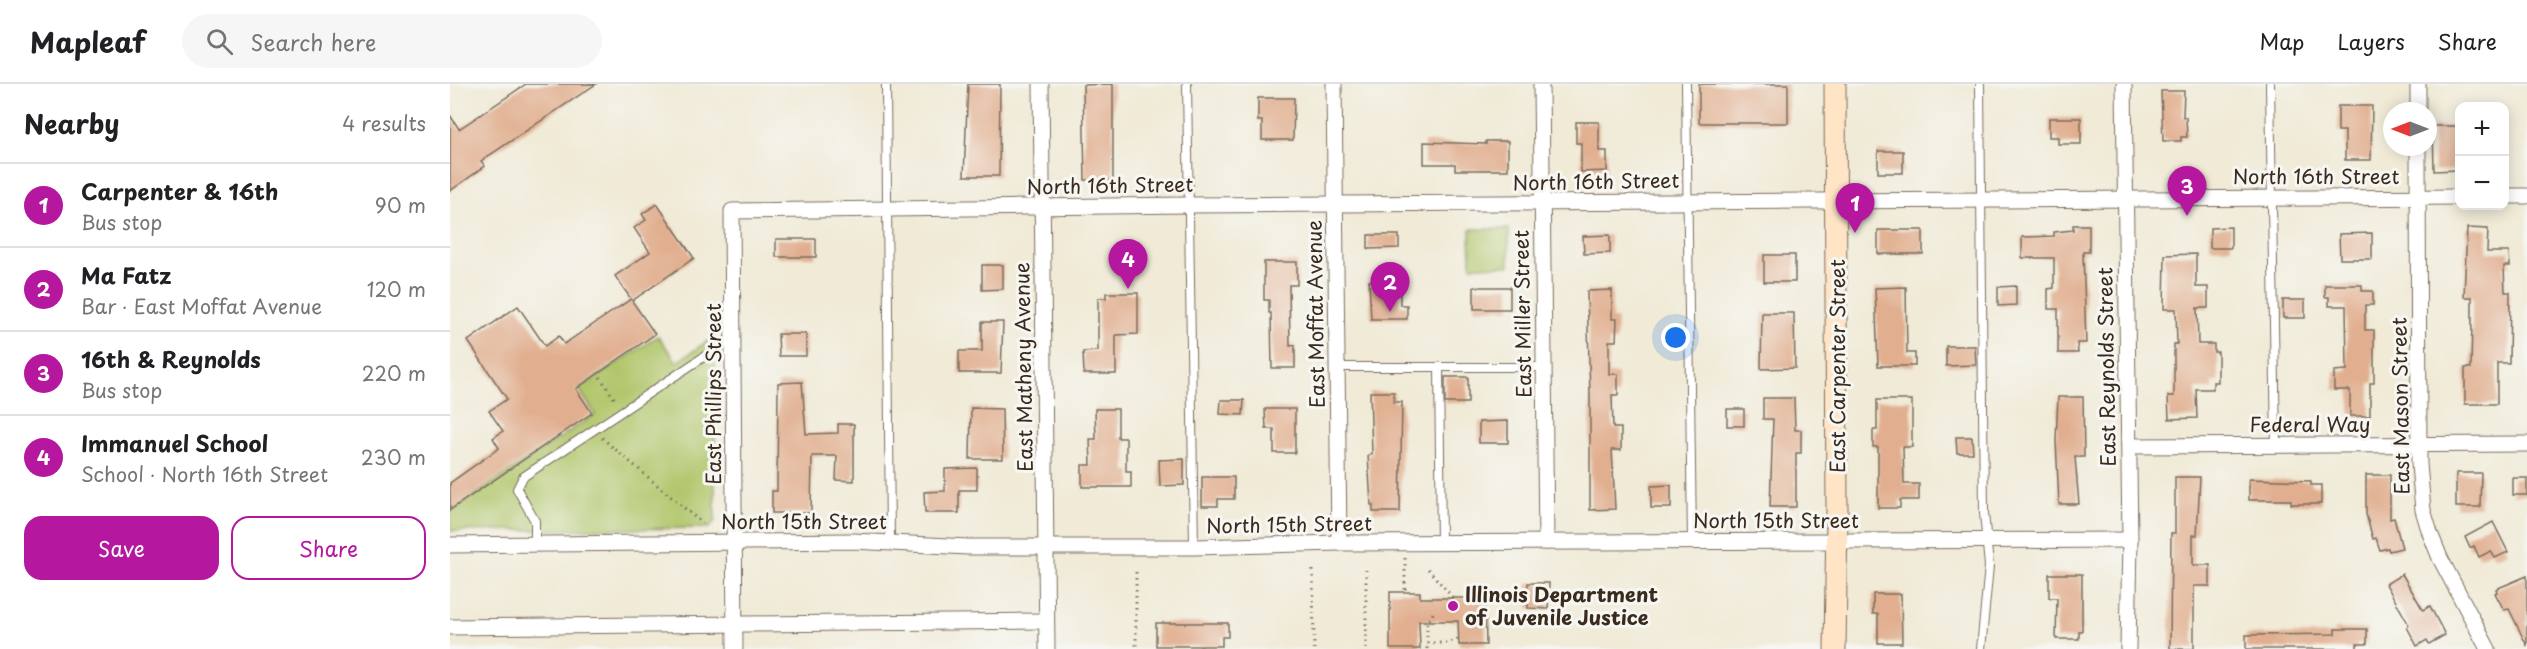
<!DOCTYPE html>
<html lang="en">
<head>
<meta charset="utf-8">
<style>
  :root { --surface:#fff; --page:#f6f6f6; --text:#202124; --muted:#757577; --line:#e0e0e0; --accent:#b5179e }
  body { margin:0; font-family:"Playpen Sans",sans-serif; background:var(--page); color:var(--text) }
  .controls { position:absolute; right:18px; top:18px; display:grid; overflow:hidden; border-radius:12px; box-shadow:0 3px 15px #0003 }
  .controls button { width:54px; height:54px; display:grid; place-items:center; padding:0; border:0; border-bottom:2px solid var(--line); background:var(--surface); color:var(--text); font:30px sans-serif }
  .compass { position:absolute; left:1933px; top:18px; width:54px; height:54px; border-radius:50%; background:var(--surface); box-shadow:0 3px 15px #0003; rotate:270deg }
  .you { position:absolute; left:1226px; top:254px; width:21px; height:21px; margin:-15px; border:4px solid #fff; border-radius:50%; background:#1a73e8; box-shadow:0 0 0 9px #1a73e833 }
  .badge { display:grid; place-items:center; width:39px; height:39px; border-radius:50%; background:var(--accent); color:#fff; font-size:20px; font-weight:700 }
  .pin { position:absolute; translate:-50% -50px; filter:drop-shadow(0 2px 3px #0008) }
  .pin::after { content:''; position:absolute; top:32px; width:21px; height:18px; background:inherit; clip-path:polygon(0 0,100% 0,50% 100%) }
  .list { margin:0; padding:0; list-style:none }
  h2 { display:flex; justify-content:space-between; align-items:center; height:78px; margin:0; padding:0 24px; font-size:26px }
  h2 small { font-size:20px; font-weight:400; color:var(--muted) }
  .list li { display:grid; grid-template-columns:39px 1fr auto; gap:18px; align-items:center; box-sizing:border-box; height:84px; padding:0 24px; border-top:2px solid var(--line) }
  .list b { display:block; font-size:22px; white-space:nowrap }
  .list p { margin:0; font-size:20px; white-space:nowrap; color:var(--muted) }
  .list em { font-size:20px; font-style:normal; color:var(--muted) }
  .actions { display:flex; gap:12px; padding:18px 24px }
  .actions a { flex:1; padding:14px 0; border:2px solid var(--accent); border-radius:18px; text-align:center; font-size:21px; color:var(--accent) }
  .actions .main { background:var(--accent); color:#fff }
  .icon { flex:none; width:33px; height:33px; fill:none; stroke:currentColor; stroke-width:2; stroke-linecap:round; stroke-linejoin:round }
  .map { position:relative; flex:none; width:2077px; height:565px; overflow:hidden }
  header { display:flex; align-items:center; gap:36px; box-sizing:border-box; height:84px; padding:0 30px; background:var(--surface); border-bottom:2px solid var(--line) }
  header strong { font-size:28px }
  nav { display:flex; gap:33px; margin-inline-start:auto; font-size:21px }
  .search { width:420px; height:54px; background:var(--page); display:flex; align-items:center; gap:15px; box-sizing:border-box; padding:0 21px; border-radius:33px; color:var(--muted); font-size:22px }
  main { display:flex }
  aside { flex:1; background:var(--surface) }
  .map>svg:first-child { display:block }
  .green { fill:#b0c66b; stroke:#767844; stroke-width:1.5 }
  .building { fill:#e1af8f }
  .lines { fill:none; stroke-linecap:round; stroke-linejoin:round }
  .lane-casing { stroke:#7a6d5e; stroke-width:10 }
  .street-casing { stroke:#7a6d5e; stroke-width:17 }
  .secondary-casing { stroke:#7a6d5e; stroke-width:23 }
  .path { stroke:#7a6d5e; stroke-width:3; stroke-dasharray:1.5 4.5; stroke-linecap:butt }
  .lane { stroke:#fff; stroke-width:8 }
  .street { stroke:#fff; stroke-width:15 }
  .secondary { stroke:#ffe4c6; stroke-width:21 }
  .poi-dot { fill:#b5179e; stroke:#f6f6f2; stroke-width:2 }
  .labels { text-anchor:middle; dominant-baseline:central; stroke-width:6; stroke-linejoin:round; paint-order:stroke }
  .street-label { font-size:20px; fill:#3b2a1e; stroke:#f6f6f2 }
  .poi-label { font-size:20px; font-weight:bold; fill:#3b2a1e; stroke:#f6f6f2; text-anchor:start }
</style>
</head>
<body>
<header>
<strong>Mapleaf</strong>
<div class="search"><svg class="icon" aria-label="search" viewBox="0 0 24 24"><circle cx="10" cy="10" r="6"/><path d="M15 15l6 6"/></svg>Search here</div>
<nav><a>Map</a><a>Layers</a><a>Share</a></nav>
</header>
<main>
<aside>
<h2>Nearby<small>4 results</small></h2>
<ul class="list">
<li><span class="badge">1</span><div><b>Carpenter &amp; 16th</b><p>Bus stop</p></div><em>90 m</em></li>
<li><span class="badge">2</span><div><b>Ma Fatz</b><p>Bar · East Moffat Avenue</p></div><em>120 m</em></li>
<li><span class="badge">3</span><div><b>16th &amp; Reynolds</b><p>Bus stop</p></div><em>220 m</em></li>
<li><span class="badge">4</span><div><b>Immanuel School</b><p>School · North 16th Street</p></div><em>230 m</em></li>
</ul>
<div class="actions"><a class="main">Save</a><a>Share</a></div>
</aside>
<div class="map">
<svg width="2077" height="565" viewBox="0 0 2077 565">
  <rect width="100%" height="100%" fill="#f6f6f2"/>
  <filter id="ink" filterUnits="userSpaceOnUse"><feTurbulence type="fractalNoise" baseFrequency=".0167" numOctaves="2"/><feDisplacementMap in="SourceGraphic" scale="12" xChannelSelector="R" yChannelSelector="G"/><feConvolveMatrix kernelMatrix="1 2 1 2 8 2 1 2 1" color-interpolation-filters="sRGB"/></filter>
  <filter id="wash" filterUnits="userSpaceOnUse"><feTurbulence type="fractalNoise" baseFrequency=".008" numOctaves="4" result="noise"/><feDisplacementMap in="SourceGraphic" scale="24" xChannelSelector="R" yChannelSelector="G"/><feGaussianBlur stdDeviation="1.35" result="paint"/><feColorMatrix in="noise" values="0 0 0 0 0 0 0 0 0 0 0 0 0 0 0 0 0 1.4 0 .05"/><feComposite in="paint" operator="in"/></filter>
  <g filter="url(#wash)">
    <rect width="100%" height="100%" fill="#f0ead6"/>
    <g class="green">
      <path d="M1020 145H1059V182H1021Z"/>
      <path d="M208 252 227 278 265 252V437L259 444 0 447V428L145 330 129 305Z"/>
    </g>
    <g id="blocks">
      <g class="building">
        <path d="M76 0H146L31 77 35 82 0 107V31L9 45Z"/>
        <path d="M518 0H550L549 92H514Z"/>
        <path d="M663 0V96H635L633 1Z"/>
        <rect x="1249" y="0" width="89" height="39"/>
        <path d="M1711 7H1734L1733 33H1736L1737 53H1731V57H1713Z"/>
        <path d="M808 14H844L843 56H812V37H808Z"/>
        <path d="M1888 22H1922L1921 76H1895V47H1888Z"/>
        <path d="M1599 34H1631V60H1608V53H1599Z"/>
        <path d="M1126 38H1149V67H1157V87L1131 88V59H1126Z"/>
        <path d="M1983 42H2008V86L1984 87Z"/>
        <path d="M1036 57H1058V86H1005V80H974V58L1036 60Z"/>
        <rect x="1428" y="67" width="25" height="22"/>
        <path d="M207 120 244 174 182 217 205 250 126 305 142 329 0 426V399L49 364 43 354 53 347 39 327 57 315 18 257 68 222 95 262 109 252 114 260 181 215 165 192 200 168 184 144 196 136 192 130Z"/>
        <path d="M1623 141H1639V168H1633L1636 259H1627L1628 269H1608V225H1598V205L1604 204V174H1572V153L1604 152V148L1623 146Z"/>
        <path d="M1781 143V164H1760V144Z"/>
        <path d="M2017 144 2038 145 2037 168H2059L2060 182H2054L2055 208H2060L2059 279H2047V320H2015V284H2021L2022 236V213H2014Z"/>
        <rect x="1428" y="146" width="45" height="24"/>
        <path d="M1922 149V175H1890L1889 150Z"/>
        <path d="M918 151H949V164L918 165Z"/>
        <path d="M1160 151V169L1134 170 1133 152Z"/>
        <rect x="326" y="155" width="40" height="18"/>
        <path d="M1746 170V203H1758V224H1747L1748 260H1764V268H1768V298H1763V305H1746L1747 334 1719 335 1718 312H1724V260H1727L1726 225H1714L1715 171Z"/>
        <rect x="1314" y="171" width="31" height="27"/>
        <path d="M814 178H847V201H839L840 262 845 261V284H822L821 229H819V216H814Z"/>
        <path d="M532 181H553V205L532 206Z"/>
        <path d="M919 197H950V221H957V235H921Z"/>
        <path d="M1875 201H1912V207H1923V221H1915V246H1924V299H1920V332H1900V306H1884V287L1897 286 1896 222H1879V213H1875Z"/>
        <path d="M1566 202V221L1548 222V203Z"/>
        <rect x="1024" y="203" width="36" height="22"/>
        <path d="M1456 203 1457 269H1465V282H1428L1425 204Z"/>
        <path d="M1162 206V235H1167L1166 257H1159V290H1168V311H1162L1163 344H1171V366H1162L1165 425 1140 426V311L1137 207Z"/>
        <path d="M656 209H688V250L666 251V290H634L633 268 648 267V214H656Z"/>
        <rect x="1833" y="216" width="22" height="18"/>
        <path d="M1312 229H1344L1345 284 1311 285Z"/>
        <path d="M532 238H553L551 289H509V267H532Z"/>
        <path d="M328 250H356V272H329Z"/>
        <path d="M1496 262H1525L1526 281 1496 282Z"/>
        <rect x="995" y="293" width="23" height="26"/>
        <path d="M352 298 356 350 388 349V340H404V397L386 396 387 372H362L361 429H322V407H327L328 299Z"/>
        <path d="M920 308H944V318H952L950 428H923V421H921L918 371 922 370Z"/>
        <path d="M1608 313H1633L1634 373H1625L1629 420H1609L1606 356Z"/>
        <path d="M1313 314H1344L1345 346H1351V369H1346V423H1320L1323 335H1313Z"/>
        <path d="M771 316H794L793 331 770 330Z"/>
        <path d="M1427 316H1462V363H1453L1454 400H1469V416H1450V424H1428V363H1423V346H1427Z"/>
        <path d="M521 324 552 325 553 375H520Z"/>
        <path d="M645 325H668V354H676V387H681V403H632V381H641L640 355H646Z"/>
        <path d="M815 325H845V369H824V345H816Z"/>
        <rect x="1277" y="325" width="17" height="17"/>
        <path d="M1058 337V359H1029V338Z"/>
        <path d="M1506 353H1522L1523 369H1507Z"/>
        <path d="M734 375V401L710 402 709 376Z"/>
        <path d="M527 384V406H509V429H475L474 408 495 407V385Z"/>
        <path d="M2006 389H2031L2030 423H2006Z"/>
        <path d="M1916 391H1940V435L1944 434 1952 464 1939 467 1938 464 1930 466 1926 454 1923 455 1916 430Z"/>
        <path d="M752 393H784V415H768V422H752Z"/>
        <path d="M1725 393H1750L1747 451H1743V481H1760V502H1744V565H1720L1721 449H1725Z"/>
        <rect x="2063" y="394" width="14" height="17"/>
        <path d="M1799 395 1861 397V401H1871V420H1841V416H1799Z"/>
        <path d="M1221 401V424H1201V402Z"/>
        <path d="M2043 438 2058 468 2045 474 2041 467 2029 473 2024 462 2020 464 2015 453Z"/>
        <path d="M1599 490H1632V547H1629V555H1606L1607 514H1599Z"/>
        <path d="M1952 490 1973 526 1980 522 1995 551 1979 560 1977 556 1967 562 1957 543 1959 541 1936 500Z"/>
        <path d="M2077 492V562L2059 525 2054 526 2045 509 2047 508 2046 505Z"/>
        <path d="M1078 499H1099L1098 525 1078 524Z"/>
        <path d="M940 508H970V514H1017V509H1035L1036 561H1009L1008 537H969L970 565H940Z"/>
        <path d="M1423 510H1451L1452 559H1428V530H1423Z"/>
        <path d="M706 539H778V553H772V562H706Z"/>
        <path d="M1885 545H1917V560H1907V565H1796V551L1885 550Z"/>
      </g>
    </g>
  </g>
  <g filter="url(#ink)">
    <use href="#blocks" fill-opacity="0" stroke="#7a6d5e" stroke-width="1.5"/>
    <g class="lines">
      <g class="lane-casing">
        <g id="lane">
          <path d="M436 0 440 458"/>
          <path d="M737 0 744 463"/>
          <path d="M1236 0 1242 457"/>
          <path d="M1530 0 1534 429 1539 482 1531 565"/>
          <path d="M1820 0 1826 361"/>
          <path d="M887 283H1095"/>
          <path d="M989 284 991 459"/>
          <path d="M85 461V437L67 405 73 393 282 254"/>
        </g>
      </g>
      <g class="street-casing">
        <g id="street">
          <path d="M591 0 597 565"/>
          <path d="M884 0 889 459"/>
          <path d="M1091 0 1096 458"/>
          <path d="M1674 0 1680 456 1678 565"/>
          <path d="M1968 0V27"/>
          <path d="M1968 63 1969 380 1973 426 1980 449 1990 474 2038 565"/>
          <path d="M2054 112H2077"/>
          <path d="M1679 362 2077 360"/>
          <path d="M0 461 403 457 518 463H744L889 459 1680 456"/>
          <path d="M0 543 596 537"/>
          <path d="M285 565 282 127 738 121 2010 113"/>
        </g>
      </g>
      <g class="secondary-casing">
        <path id="secondary" d="M1385 0 1387 431 1385 565"/>
      </g>
      <g class="path">
        <path d="M150 293 166 317"/>
        <path d="M152 354 253 440"/>
        <path d="M955 474V508"/>
        <path d="M978 485 1003 514"/>
        <path d="M863 486 864 565"/>
        <path d="M686 488V565"/>
        <path d="M977 559V539L984 528"/>
        <path d="M749 565H750"/>
        <path d="M916 565V486"/>
        <path d="M977 565V559H996L1008 555"/>
      </g>
      <use href="#lane" class="lane"/>
      <use href="#street" class="street"/>
      <use href="#secondary" class="secondary"/>
    </g>
  </g>
  <circle class="poi-dot" cx="1003" cy="522" r="6"/>
  <g class="labels">
    <g class="street-label">
      <text x="1866" y="92">North 16th Street</text>
      <text transform="translate(1146 97) rotate(-1)">North 16th Street</text>
      <text transform="translate(660 101) rotate(-1)">North 16th Street</text>
      <text transform="translate(865 230) rotate(-91)">East Moffat Avenue</text>
      <text transform="translate(1072 230) rotate(-91)">East Miller Street</text>
      <text transform="translate(1387 282) rotate(-90)">East Carpenter Street</text>
      <text transform="translate(573 283) rotate(-91)">East Matheny Avenue</text>
      <text transform="translate(1656 283) rotate(-91)">East Reynolds Street</text>
      <text transform="translate(263 310) rotate(-90)">East Phillips Street</text>
      <text transform="translate(1950 322) rotate(-91)">East Mason Street</text>
      <text x="1860" y="340">Federal Way</text>
      <text x="1326" y="436">North 15th Street</text>
      <text x="354" y="437">North 15th Street</text>
      <text transform="translate(839 440) rotate(-1)">North 15th Street</text>
    </g>
    <g class="poi-label">
      <text x="1015" y="510">Illinois Department<tspan x="1015" dy="23">of Juvenile Justice</tspan></text>
    </g>
  </g>
</svg>
<div class="controls">
<button>+</button>
<button>−</button>
</div>
<svg class="compass" viewBox="-18 -18 36 36"><path d="M0-13l5 13h-10z" fill="#e53935"/><path d="M0 13l5-13h-10z" fill="#757577"/></svg>
<div class="you"></div>
<div class="pin badge" style="left:1405px;top:149px">1</div>
<div class="pin badge" style="left:940px;top:228px">2</div>
<div class="pin badge" style="left:1737px;top:132px">3</div>
<div class="pin badge" style="left:678px;top:205px">4</div>
</div>
</main>
</body>
</html>
